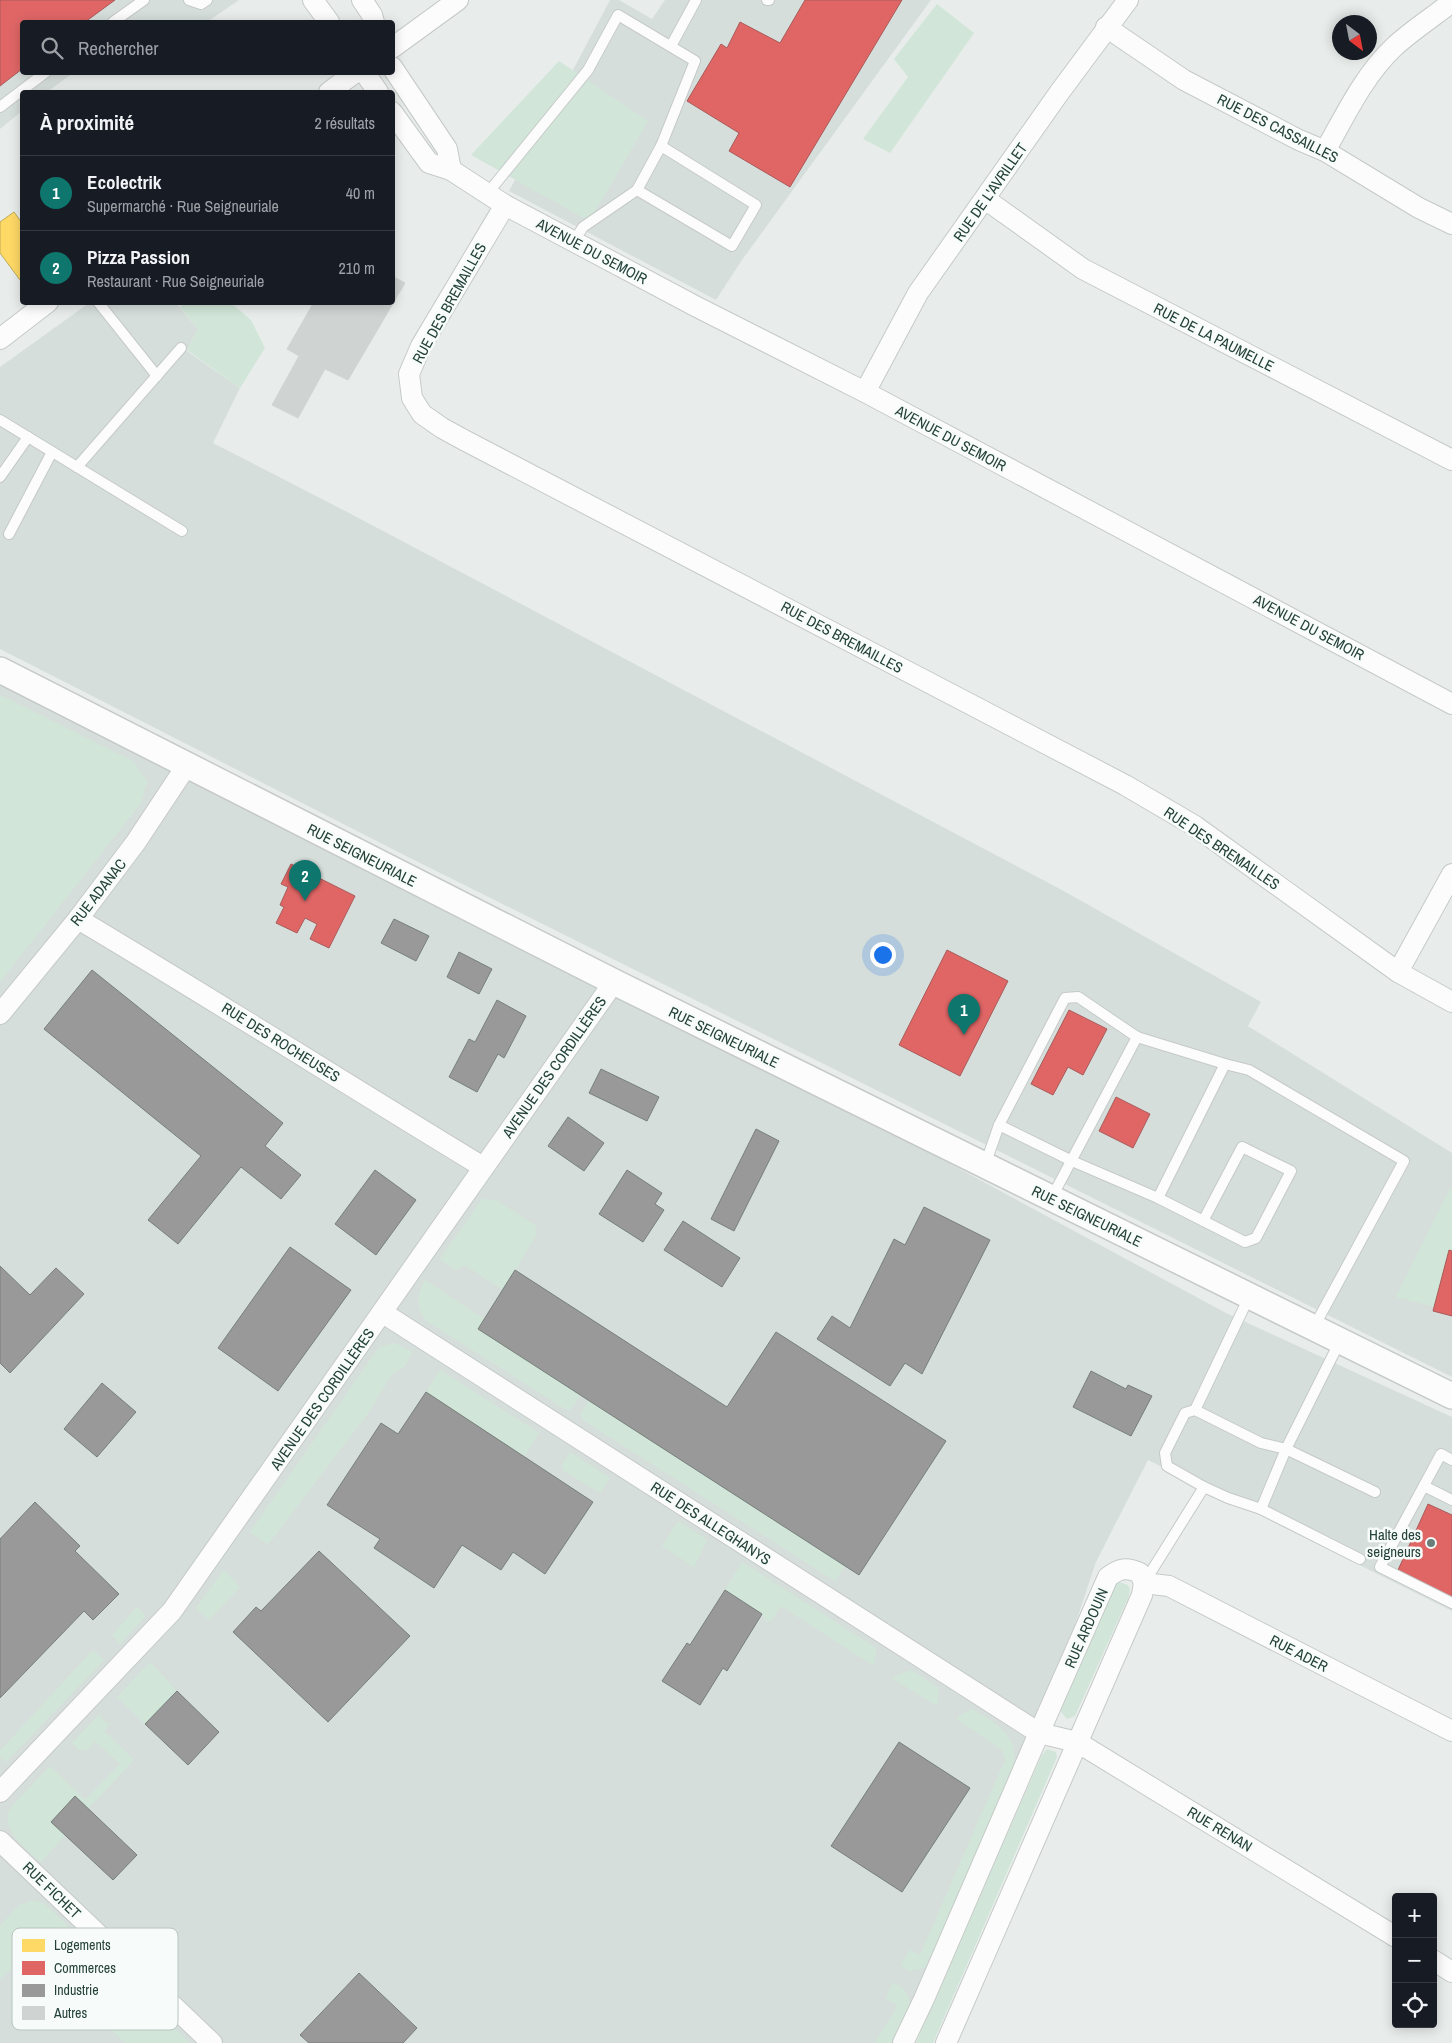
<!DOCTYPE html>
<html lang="fr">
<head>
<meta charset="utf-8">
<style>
  :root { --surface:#171b24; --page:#20242c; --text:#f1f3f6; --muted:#9ea1a6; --line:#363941; --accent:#0f766e }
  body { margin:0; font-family:"Archivo Narrow",sans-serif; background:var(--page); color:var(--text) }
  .controls { position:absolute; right:15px; bottom:15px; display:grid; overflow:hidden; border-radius:5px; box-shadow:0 2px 12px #0003 }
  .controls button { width:45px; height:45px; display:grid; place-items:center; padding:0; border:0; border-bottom:1px solid var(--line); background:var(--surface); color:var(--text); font:25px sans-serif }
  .compass { position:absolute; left:1332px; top:15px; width:45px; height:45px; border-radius:50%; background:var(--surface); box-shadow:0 2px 12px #0003; rotate:148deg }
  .you { position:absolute; left:882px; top:954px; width:18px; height:18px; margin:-12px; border:4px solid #fff; border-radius:50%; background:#1a73e8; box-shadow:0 0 0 8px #1a73e833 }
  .badge { display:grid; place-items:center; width:32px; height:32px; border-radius:50%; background:var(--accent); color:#fff; font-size:16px; font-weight:700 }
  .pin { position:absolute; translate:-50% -41px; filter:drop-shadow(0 1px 2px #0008) }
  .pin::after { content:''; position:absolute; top:26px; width:18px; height:15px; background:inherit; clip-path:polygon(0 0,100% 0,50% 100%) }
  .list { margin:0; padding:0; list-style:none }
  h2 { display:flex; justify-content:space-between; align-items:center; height:65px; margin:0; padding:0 20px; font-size:21px }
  h2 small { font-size:16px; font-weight:400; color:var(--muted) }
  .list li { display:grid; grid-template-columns:32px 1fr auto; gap:15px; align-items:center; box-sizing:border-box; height:75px; padding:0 20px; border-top:1px solid var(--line) }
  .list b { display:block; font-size:19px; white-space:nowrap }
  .list p { margin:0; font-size:16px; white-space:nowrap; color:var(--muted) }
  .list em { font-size:16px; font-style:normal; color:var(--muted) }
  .icon { flex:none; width:28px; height:28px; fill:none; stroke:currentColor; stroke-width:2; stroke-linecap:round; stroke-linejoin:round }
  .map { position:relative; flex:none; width:1452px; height:2043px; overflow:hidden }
  .search { position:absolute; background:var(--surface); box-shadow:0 2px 12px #0003; left:20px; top:20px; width:375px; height:55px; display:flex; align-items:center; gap:12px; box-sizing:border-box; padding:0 18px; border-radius:5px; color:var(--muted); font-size:19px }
  .panel { position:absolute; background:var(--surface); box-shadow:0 2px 12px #0003; left:20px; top:90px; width:375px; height:215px; border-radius:5px }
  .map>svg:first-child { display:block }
  .built { fill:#d6dedb }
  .green { fill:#d1e6d8 }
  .homes { fill:#ffd966; stroke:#bdac59 }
  .shops { fill:#e06666; stroke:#a85b59 }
  .industry { fill:#999; stroke:#767f7c }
  .building { fill:#cfd4d2; stroke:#d1d6d4 }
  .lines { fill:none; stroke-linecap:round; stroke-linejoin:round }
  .service-casing { stroke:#c5cac8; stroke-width:12 }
  .minor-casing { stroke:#c5cac8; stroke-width:22 }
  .tertiary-casing { stroke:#c5cac8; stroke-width:28 }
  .service { stroke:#fcfcfc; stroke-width:10 }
  .minor { stroke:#fcfcfc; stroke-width:20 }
  .tertiary { stroke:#fcfcfc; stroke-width:25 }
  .poi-dot { fill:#697e78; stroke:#f7fbf9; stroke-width:2 }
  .labels { text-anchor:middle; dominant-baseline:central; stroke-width:5; stroke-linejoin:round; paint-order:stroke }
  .street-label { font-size:15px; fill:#24423a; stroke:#f7fbf9 }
  .poi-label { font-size:15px; fill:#24423a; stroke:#f7fbf9; text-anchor:end }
  .key { fill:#f7fbf9; stroke:#b8c4c0; stroke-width:1 }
  .key-label { font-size:14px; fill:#24423a }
</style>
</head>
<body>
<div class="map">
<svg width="1452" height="2043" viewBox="0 0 1452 2043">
  <rect width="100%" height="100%" fill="#e8edeb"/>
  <g class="built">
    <path d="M0 0H239L207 22H22V72L73 73 47 92H22V111L0 129Z"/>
    <path d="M610 0H619L652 19 665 0H931L742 260 716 300 509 191Z"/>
    <path d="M89 303H176L198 329 187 351 240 388 213 443 351 514 1062 890 1261 1002 1248 1026 1452 1153V1377L408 857 0 649V367Z"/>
    <path d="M0 670 614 982 1226 1313 1452 1417V1611L1148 1460 1096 1562 1039 1733 903 2043H0Z"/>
  </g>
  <g class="green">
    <path d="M937 4 974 33 890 153 863 139 908 77 894 59Z"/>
    <path d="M559 61 648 121 589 221 471 155Z"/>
    <path d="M184 303H231L251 320 265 348 240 388 187 350 198 329 180 307Z"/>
    <path d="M0 695 134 762 147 781 141 803 0 982Z"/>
    <path d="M1450 1189 1452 1190V1251L1449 1250 1435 1307 1396 1297Z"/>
    <path d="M482 1199 496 1200 535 1225 537 1234 503 1290 465 1265 455 1270 440 1259Z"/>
    <path d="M425 1280 484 1319 478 1329 581 1395 570 1410 565 1409 427 1321C415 1307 417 1295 425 1280Z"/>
    <path d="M394 1343 413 1352 404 1367 393 1373 366 1416 269 1543 267 1544 250 1532 375 1353 380 1347Z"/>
    <path d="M440 1370 539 1433 524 1457 426 1392Z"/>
    <path d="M589 1401 845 1566 835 1581 583 1420 581 1413Z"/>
    <path d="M570 1452 610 1478 600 1493 563 1470 562 1465Z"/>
    <path d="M678 1521 707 1540 694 1567 662 1546Z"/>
    <path d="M742 1562 876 1648 874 1666 781 1606 772 1620 766 1622 762 1614 725 1590Z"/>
    <path d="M224 1570 240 1587 210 1619H208L196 1608Z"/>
    <path d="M1119 1582 1128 1585 1130 1589 1129 1596 1075 1716 1067 1719 1061 1712V1708L1115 1585Z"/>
    <path d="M137 1607 145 1616 120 1644 112 1635Z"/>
    <path d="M91 1652H95L104 1660 6 1762 0 1757V1751Z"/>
    <path d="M150 1662 177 1691 145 1724 117 1697Z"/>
    <path d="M911 1670 939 1688 937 1706 892 1678Z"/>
    <path d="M972 1709C996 1724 1020 1734 1013 1768L927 1967 910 1971 901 1966 909 1950 920 1955 1005 1760 1002 1750 957 1719 959 1716Z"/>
    <path d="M99 1715 109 1725 104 1731 134 1760 88 1809 75 1796 51 1821 65 1835 41 1862C26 1848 0 1831 10 1808L50 1766 85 1800 120 1764 95 1741 88 1749 79 1750 72 1743Z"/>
    <path d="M1047 1749 1056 1752 1057 1757 933 2043H916L1042 1755Z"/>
    <path d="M34 1900 45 1904 190 2043H125L29 1952 0 1979V1926L19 1905Z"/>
    <path d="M893 1982 905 1990 911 2003 898 2032 891 2043H874L893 2014 897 2004 886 1999Z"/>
  </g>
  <path class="homes" d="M14 212 22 223V278L20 280 0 253V222Z"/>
  <g class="shops">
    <path d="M0 0H115L85 22H22V69L0 86Z"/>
    <path d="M805 0H902L790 187 729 151 739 133 687 101 721 44 727 48 740 22 780 43Z"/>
    <path d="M291 864 355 896 329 948 310 939 317 924 305 918 297 933 276 923 284 907 280 905 288 887 281 884Z"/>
    <path d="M947 950 1008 981 960 1076 899 1045Z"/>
    <path d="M1069 1010 1107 1029 1083 1075 1068 1067 1053 1095 1031 1084Z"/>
    <path d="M1116 1097 1150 1114 1133 1148 1099 1131Z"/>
    <path d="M1449 1250 1452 1251V1316L1433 1311Z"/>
    <path d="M1428 1504 1452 1515V1597L1398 1570Z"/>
  </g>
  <g class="industry">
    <path d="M394 919 429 936 416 961 381 943Z"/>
    <path d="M459 952 492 969 479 994 447 977Z"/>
    <path d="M92 970 283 1123 265 1146 301 1175 281 1199 241 1167 178 1244 148 1220 201 1156 44 1029Z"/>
    <path d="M497 1000 526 1016 504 1058 498 1054 477 1092 449 1077 469 1039 475 1042Z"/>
    <path d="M601 1069 659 1097 647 1121 589 1093Z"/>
    <path d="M568 1117 604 1143 584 1171 548 1146Z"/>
    <path d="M756 1129 779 1141 734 1231 711 1219Z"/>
    <path d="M375 1170 416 1200 376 1255 335 1224Z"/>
    <path d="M627 1170 662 1193 655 1204 664 1210 643 1242 599 1214Z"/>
    <path d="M924 1207 990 1240 922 1374 905 1363 890 1386 817 1339 832 1316 850 1328 894 1239 905 1245Z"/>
    <path d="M683 1221 740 1258 722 1287 664 1250Z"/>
    <path d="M290 1247 351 1290 278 1391 218 1348Z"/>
    <path d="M0 1266 30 1295 56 1268 84 1294 10 1373 0 1363Z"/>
    <path d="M515 1270 727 1407 776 1332 946 1441 859 1575 478 1329Z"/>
    <path d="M1091 1371 1126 1389 1128 1385 1152 1396 1131 1436 1073 1407Z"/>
    <path d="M102 1383 136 1412 97 1457 64 1429Z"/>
    <path d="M426 1392 593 1502 545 1574 513 1552 501 1570 462 1545 434 1588 374 1548 380 1539 327 1505 381 1423 398 1434Z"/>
    <path d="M35 1502 80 1546 75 1551 119 1594 93 1620 84 1611 0 1698V1539Z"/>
    <path d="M319 1551 410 1636 328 1722 233 1632 256 1607 261 1611Z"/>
    <path d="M725 1590 762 1614 727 1671 723 1668 700 1705 662 1681 687 1643 690 1645Z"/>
    <path d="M177 1691 219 1732 188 1765 145 1724Z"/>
    <path d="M899 1742 970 1788 902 1892 831 1846Z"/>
    <path d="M75 1796 137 1855 113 1880 51 1822Z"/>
    <path d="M359 1973 417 2028 403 2043H309L300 2035Z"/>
  </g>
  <path class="building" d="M392 276 405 283 348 380 325 369 298 418 272 405 299 356 287 349 314 302H392Z"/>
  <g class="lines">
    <g class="service-casing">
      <g id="service">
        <path d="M189 0 201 4 207 0"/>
        <path d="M767 0H769"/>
        <path d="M113 22 144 0"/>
        <path d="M671 46 696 0"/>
        <path d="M0 107 46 72"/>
        <path d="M487 194 588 70 618 15 695 61 661 146"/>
        <path d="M574 241 583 227 637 190 732 246 756 205 661 146 637 190"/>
        <path d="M98 302 157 376"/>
        <path d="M0 420 182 531"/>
        <path d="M77 467 181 348"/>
        <path d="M0 477 28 437"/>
        <path d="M9 534 52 452"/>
        <path d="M1137 1037 1225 1064 1158 1198"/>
        <path d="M1225 1064 1249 1070 1404 1161 1314 1327"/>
        <path d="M999 1125 1072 1161 1158 1198 1245 1242 1256 1238 1291 1171 1242 1147 1203 1221"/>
        <path d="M985 1165 999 1125 1065 998 1078 997 1137 1037 1052 1197"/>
        <path d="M1249 1297 1195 1410 1261 1443 1286 1449 1340 1341"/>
        <path d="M1195 1410 1185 1413 1165 1453 1167 1466 1204 1487"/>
        <path d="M1452 1460 1441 1454 1380 1567 1452 1603"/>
        <path d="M1424 1486 1452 1500"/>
        <path d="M1261 1509 1360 1559"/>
        <path d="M1144 1583 1204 1487 1228 1498 1261 1509 1286 1449 1375 1492"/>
      </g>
    </g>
    <g class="minor-casing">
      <g id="minor">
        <path d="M313 0 329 22"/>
        <path d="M362 0 372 15 374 22"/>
        <path d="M1106 27 1184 80 1299 140 1325 151 1419 208 1452 224"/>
        <path d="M392 48 458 0"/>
        <path d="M392 67 447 149 451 170"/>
        <path d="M364 72 378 92"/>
        <path d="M329 92 356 72"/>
        <path d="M392 112 429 163 451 170 505 205 697 307 865 392 1452 704"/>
        <path d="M1325 151C1345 116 1364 75 1394 47 1411 31 1433 17 1452 2"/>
        <path d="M985 199 1083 269 1452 460"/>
        <path d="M505 205 421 346 409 374 412 398 422 414 442 428 464 440 1125 785 1195 826 1398 972 1452 1002"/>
        <path d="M0 339 48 302"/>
        <path d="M865 392 918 293 1059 93 1128 0"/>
        <path d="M78 919C214 1000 348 1085 483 1167"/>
        <path d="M1398 972 1452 874"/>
        <path d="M0 1014 78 919 136 842 187 765"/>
        <path d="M383 1313 1039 1733 1077 1742 1396 1937"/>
        <path d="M1144 1583 1169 1586 1452 1731"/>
        <path d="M0 1792 172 1611 614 982"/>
        <path d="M0 1841 212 2043"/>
        <path d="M1433 1960 1452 1972"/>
        <path d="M903 2043 924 1999 1039 1733 1108 1577C1120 1568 1127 1567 1140 1573L1144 1583 1142 1595 946 2043"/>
      </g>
    </g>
    <g class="tertiary-casing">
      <path id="tertiary" d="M0 670 614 982 1452 1396"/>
    </g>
    <use href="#service" class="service"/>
    <use href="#minor" class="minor"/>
    <use href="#tertiary" class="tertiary"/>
  </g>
  <circle class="poi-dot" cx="1431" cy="1543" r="5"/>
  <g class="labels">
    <g class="street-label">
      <text transform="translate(1278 128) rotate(27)">RUE DES CASSAILLES</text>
      <text transform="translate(990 192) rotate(-55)">RUE DE L'AVRILLET</text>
      <text transform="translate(592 251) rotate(28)">AVENUE DU SEMOIR</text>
      <text transform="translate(449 303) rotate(-61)">RUE DES BREMAILLES</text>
      <text transform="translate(1214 337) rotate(27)">RUE DE LA PAUMELLE</text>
      <text transform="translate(951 438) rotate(28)">AVENUE DU SEMOIR</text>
      <text transform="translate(1309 627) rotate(28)">AVENUE DU SEMOIR</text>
      <text transform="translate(842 637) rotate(28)">RUE DES BREMAILLES</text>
      <text transform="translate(1222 848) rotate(34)">RUE DES BREMAILLES</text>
      <text transform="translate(362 855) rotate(27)">RUE SEIGNEURIALE</text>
      <text transform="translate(98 892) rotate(-52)">RUE ADANAC</text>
      <text transform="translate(724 1037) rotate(26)">RUE SEIGNEURIALE</text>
      <text transform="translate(281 1042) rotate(32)">RUE DES ROCHEUSES</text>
      <text transform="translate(554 1067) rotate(-55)">AVENUE DES CORDILLÈRES</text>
      <text transform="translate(1087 1216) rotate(26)">RUE SEIGNEURIALE</text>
      <text transform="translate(322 1399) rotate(-55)">AVENUE DES CORDILLÈRES</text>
      <text transform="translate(711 1523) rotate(33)">RUE DES ALLEGHANYS</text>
      <text transform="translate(1086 1628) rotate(-66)">RUE ARDOUIN</text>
      <text transform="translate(1299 1653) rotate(27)">RUE ADER</text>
      <text transform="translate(1220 1829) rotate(31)">RUE RENAN</text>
      <text transform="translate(52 1890) rotate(44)">RUE FICHET</text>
    </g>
    <g class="poi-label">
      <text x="1421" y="1534">Halte des<tspan x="1421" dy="17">seigneurs</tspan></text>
    </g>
  </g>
  <rect x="12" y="1928" width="166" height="102" rx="8" class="key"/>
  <rect x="22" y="1939" width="23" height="13" fill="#ffd966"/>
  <rect x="22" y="1961" width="23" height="14" fill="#e06666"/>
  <rect x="22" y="1984" width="23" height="13" fill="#999"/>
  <rect x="22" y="2006" width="23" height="14" fill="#cfd4d2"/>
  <g class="key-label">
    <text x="54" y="1950">Logements</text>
    <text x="54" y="1973">Commerces</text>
    <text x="54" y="1995">Industrie</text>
    <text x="54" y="2018">Autres</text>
  </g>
</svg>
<div class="controls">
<button>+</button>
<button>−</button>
<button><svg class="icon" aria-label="locate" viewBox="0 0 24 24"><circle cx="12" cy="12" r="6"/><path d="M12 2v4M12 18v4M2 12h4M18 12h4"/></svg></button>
</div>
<svg class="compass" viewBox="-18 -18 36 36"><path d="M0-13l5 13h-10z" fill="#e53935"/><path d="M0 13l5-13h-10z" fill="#9ea1a6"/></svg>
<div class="you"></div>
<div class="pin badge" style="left:964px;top:1035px">1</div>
<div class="pin badge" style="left:305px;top:901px">2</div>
<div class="search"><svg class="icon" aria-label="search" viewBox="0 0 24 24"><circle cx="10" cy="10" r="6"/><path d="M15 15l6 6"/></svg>Rechercher</div>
<section class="panel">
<h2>À proximité<small>2 résultats</small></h2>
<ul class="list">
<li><span class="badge">1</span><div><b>Ecolectrik</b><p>Supermarché · Rue Seigneuriale</p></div><em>40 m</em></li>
<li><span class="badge">2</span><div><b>Pizza Passion</b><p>Restaurant · Rue Seigneuriale</p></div><em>210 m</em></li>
</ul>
</section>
</div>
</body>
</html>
